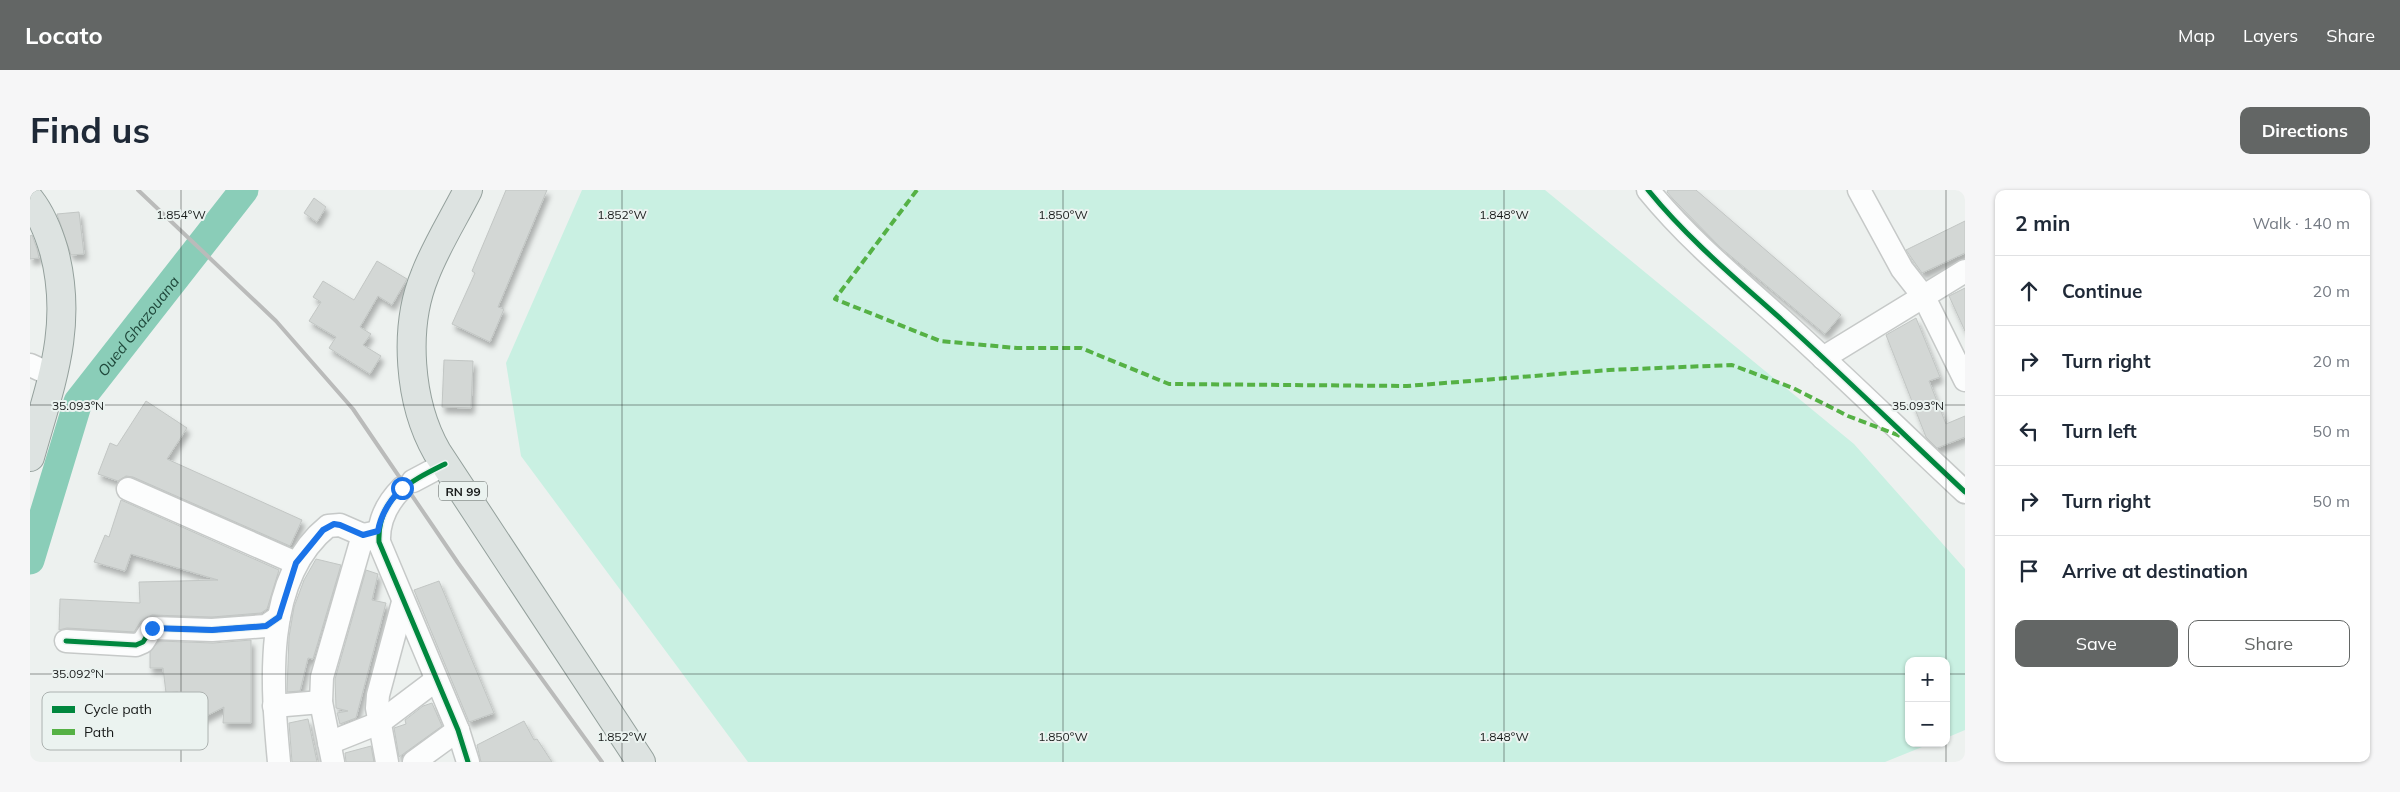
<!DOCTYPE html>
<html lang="en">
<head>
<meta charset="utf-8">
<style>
  :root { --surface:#fff; --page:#f6f6f7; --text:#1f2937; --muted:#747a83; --line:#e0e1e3; --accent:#636665 }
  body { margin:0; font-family:Mulish,sans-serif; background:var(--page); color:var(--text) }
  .controls { position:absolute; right:15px; bottom:15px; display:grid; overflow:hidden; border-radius:10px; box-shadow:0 1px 4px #0004 }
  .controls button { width:45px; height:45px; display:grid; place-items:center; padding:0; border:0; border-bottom:1px solid var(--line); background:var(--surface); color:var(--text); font:25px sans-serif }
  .stop { position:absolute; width:15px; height:15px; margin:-11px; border:4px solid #1a73e8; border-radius:50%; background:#fff }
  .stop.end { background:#1a73e8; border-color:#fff; box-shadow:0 1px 5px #0008 }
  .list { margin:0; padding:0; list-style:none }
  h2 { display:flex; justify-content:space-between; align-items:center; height:65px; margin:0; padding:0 20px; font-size:21px }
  h2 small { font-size:16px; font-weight:400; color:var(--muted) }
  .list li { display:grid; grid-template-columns:32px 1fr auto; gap:15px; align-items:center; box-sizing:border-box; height:70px; padding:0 20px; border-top:1px solid var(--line) }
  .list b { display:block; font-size:19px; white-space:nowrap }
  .list em { font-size:16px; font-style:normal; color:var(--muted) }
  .actions { display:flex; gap:10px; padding:15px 20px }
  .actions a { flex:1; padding:11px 0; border:1px solid var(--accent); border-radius:10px; text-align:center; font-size:18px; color:var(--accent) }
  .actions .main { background:var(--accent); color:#fff }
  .icon { flex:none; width:28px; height:28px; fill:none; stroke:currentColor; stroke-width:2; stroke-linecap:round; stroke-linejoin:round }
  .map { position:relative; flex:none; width:1935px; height:572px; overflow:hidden; border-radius:10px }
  header { display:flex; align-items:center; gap:30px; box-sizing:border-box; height:70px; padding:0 25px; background:var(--accent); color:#fff }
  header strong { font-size:24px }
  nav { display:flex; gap:28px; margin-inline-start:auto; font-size:18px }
  .intro { display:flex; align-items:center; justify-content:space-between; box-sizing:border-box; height:120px; padding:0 30px }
  h1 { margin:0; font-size:35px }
  .button { padding:12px 22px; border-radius:10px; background:var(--accent); color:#fff; font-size:18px; font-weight:700 }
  main { display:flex; gap:30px; padding:0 30px }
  aside { flex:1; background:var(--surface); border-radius:10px; box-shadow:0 1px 4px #0004 }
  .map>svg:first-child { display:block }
  .green { fill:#c9f0e2 }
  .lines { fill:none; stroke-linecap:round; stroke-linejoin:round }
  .river { stroke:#8acdb8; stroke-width:29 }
  .building { fill:#d3d7d5; stroke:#c2c6c4; filter:url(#shadow) }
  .minor-casing { stroke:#c6c9c8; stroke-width:25 }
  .major-casing { stroke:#94a09c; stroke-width:30 }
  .minor { stroke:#fcfdfd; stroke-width:22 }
  .major { stroke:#dde3e1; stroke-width:28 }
  .rail { stroke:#babbba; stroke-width:4 }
  .quiet { stroke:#55b145; stroke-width:4; stroke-dasharray:8 4; stroke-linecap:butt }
  .cycleway-casing { stroke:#ebf3f0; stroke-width:8 }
  .cycleway { stroke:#00873e; stroke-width:5 }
  .route { stroke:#1a73e8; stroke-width:6 }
  .ticks { fill:none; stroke:#181b1a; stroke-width:1; stroke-opacity:0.45 }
  .labels { text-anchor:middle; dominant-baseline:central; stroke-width:4; stroke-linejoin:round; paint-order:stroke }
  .shield { fill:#ebf3f0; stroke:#575c5a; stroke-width:1 }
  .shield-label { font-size:12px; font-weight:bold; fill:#181b1a }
  .water-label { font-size:15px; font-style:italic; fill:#1f483b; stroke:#ebf3f0 }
  .key { fill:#ebf3f0; stroke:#acb2b0; stroke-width:1 }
  .key-label { font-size:14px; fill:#181b1a }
  .ticks-label { font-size:12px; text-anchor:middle; fill:#181b1a; stroke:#ebf3f0; stroke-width:4; stroke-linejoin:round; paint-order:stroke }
</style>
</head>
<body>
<header>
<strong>Locato</strong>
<nav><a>Map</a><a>Layers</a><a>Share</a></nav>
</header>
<div class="intro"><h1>Find us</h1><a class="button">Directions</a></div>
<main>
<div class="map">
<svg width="1935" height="572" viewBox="0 0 1935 572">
  <defs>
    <filter id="shadow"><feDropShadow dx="3" dy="5.5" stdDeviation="2.5" flood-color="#0004"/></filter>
  </defs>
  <rect width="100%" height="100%" fill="#edf1ef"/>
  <path class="green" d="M552 0H1515L1824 254 1935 379V540L1916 548V471H1879V553H1902L1855 572H718L491 266 476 173Z"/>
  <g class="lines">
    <path class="river" id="s1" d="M0 370 48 212 214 0"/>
  </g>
  <g class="building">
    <path d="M476 0H517L468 117 474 119 460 152 422 134 445 83 442 81Z"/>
    <path d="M1638 0H1666L1811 125 1795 144 1691 58 1643 9 1637 2Z"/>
    <path d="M284 8 296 17 287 32 274 23Z"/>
    <path d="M49 22 54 64 41 65 27 24Z"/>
    <path d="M1935 31V63L1892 83 1876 60Z"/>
    <path d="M2 45 7 59 9 68 0 69V46Z"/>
    <path d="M347 71 377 89 362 115 348 106 330 137 341 144 333 155 351 166 340 184 299 158 306 147 279 131 291 112 283 107 293 91 324 110Z"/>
    <path d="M1935 98V141L1919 106Z"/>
    <path d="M1886 128 1910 187 1899 191 1916 234 1935 226V247L1907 258 1896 247 1856 145Z"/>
    <path d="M414 170 443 171 441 218 412 217Z"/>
    <path d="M116 211 157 238 137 269 272 330 260 356 103 287 96 286 88 291 68 284 80 253 87 256Z"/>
    <path d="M91 310 249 380 237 419 231 423 182 427 122 425 111 431 104 442 37 438 29 440 30 409 110 413 109 392 188 390 101 364 95 381 64 372 75 345 79 347Z"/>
    <path d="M286 369 311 375 283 469 278 468 270 501 257 502 259 447 264 417 274 390Z"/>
    <path d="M336 380 348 384 342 410 356 413 326 528 310 534 307 523 318 521 306 518 305 489Z"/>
    <path d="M409 391 464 523 439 532 384 400Z"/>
    <path d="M221 450V533H193L194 517 151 539 148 502 136 503 133 478H120V462L129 451 183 453Z"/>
    <path d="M402 513 412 536 369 567 364 538 376 534 375 530 393 516Z"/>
    <path d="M278 529 287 572H262L259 533Z"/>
    <path d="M494 531 504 550 507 549 522 572H451L447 555Z"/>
    <path d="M341 556 344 572H316L315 563Z"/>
  </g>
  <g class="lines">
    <g class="minor-casing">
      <g id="minor">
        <path d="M1618 0C1658 49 1705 88 1752 130 1814 186 1874 245 1935 302"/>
        <path d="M1829 0 1872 79 1894 107 1935 190"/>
        <path d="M1793 168 1935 81"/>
        <path d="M0 175 22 185"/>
        <path d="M383 291 415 274"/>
        <path d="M372 298C357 313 348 330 349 352L428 540 438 572"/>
        <path d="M98 299 266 373"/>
        <path d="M36 451 106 455 113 452 122 438 182 440 236 436 249 427"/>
        <path d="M244 516 291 512"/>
        <path d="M299 553 349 533 406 490"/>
        <path d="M249 572C242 497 232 389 298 336L310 335 349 352"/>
        <path d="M303 572 291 512 292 487 333 345 348 342"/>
        <path d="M357 572 347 518 348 505 373 412"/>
        <path d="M384 572 428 540"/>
      </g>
    </g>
    <g class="major-casing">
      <g id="major">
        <path d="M438 0C424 28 406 56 395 85 373 138 379 213 407 262L611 572"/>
        <path d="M0 10C11 24 19 44 24 61 44 137 20 195 0 267"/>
      </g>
    </g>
    <use href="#minor" class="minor"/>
    <use href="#major" class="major"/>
    <path class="rail" d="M108 0 246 131 323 219 428 373 572 572"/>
    <path class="quiet" d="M887 0 805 109 910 151 987 158H1051L1139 194 1377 196 1579 180 1702 175 1763 198 1818 226 1873 247"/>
    <g class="cycleway-casing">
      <g id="cycleway">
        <path d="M1618 0C1658 49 1705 88 1752 130 1814 186 1874 245 1935 302"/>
        <path d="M415 274C381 291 347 307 349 352L428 540 438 572"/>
        <path d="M36 451 106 455 113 452 122 438 182 440 236 436 249 427"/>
      </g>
    </g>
    <use href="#cycleway" class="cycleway"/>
  </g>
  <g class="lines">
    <path class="route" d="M122 438 182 440 236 436 249 427 266 373 293 340 304 334 310 335 333 345 348 341C351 324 360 310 372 298"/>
  </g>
  <path class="ticks" d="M151 0V572M592 0V572M1033 0V572M1474 0V572M1916 0V471M0 215H1935M0 484H1879M1916 484H1935M1916 553V572"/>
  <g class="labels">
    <rect class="shield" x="409" y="291.5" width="48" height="19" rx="4"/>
    <g class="shield-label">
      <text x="433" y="301">RN 99</text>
    </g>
    <g class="water-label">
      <text stroke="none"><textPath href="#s1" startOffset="262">Oued Ghazouana</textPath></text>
    </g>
  </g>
  <rect x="12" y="502" width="166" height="58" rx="8" class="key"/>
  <rect x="22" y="516" width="23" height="7" fill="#00873e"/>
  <rect x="22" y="539" width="23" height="6" fill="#55b145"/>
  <g class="key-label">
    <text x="54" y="524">Cycle path</text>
    <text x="54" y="547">Path</text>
  </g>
  <g class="ticks-label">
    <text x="151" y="29">1.854°W</text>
    <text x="592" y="29">1.852°W</text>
    <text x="1033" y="29">1.850°W</text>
    <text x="1474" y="29">1.848°W</text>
    <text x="48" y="220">35.093°N</text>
    <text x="1888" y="220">35.093°N</text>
    <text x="48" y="488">35.092°N</text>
    <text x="592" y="551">1.852°W</text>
    <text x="1033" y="551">1.850°W</text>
    <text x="1474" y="551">1.848°W</text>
  </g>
</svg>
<div class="controls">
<button>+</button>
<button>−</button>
</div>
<div class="stop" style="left:372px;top:298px"></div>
<div class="stop end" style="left:122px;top:438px"></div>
</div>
<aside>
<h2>2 min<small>Walk · 140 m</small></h2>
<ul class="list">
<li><svg class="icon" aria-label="ahead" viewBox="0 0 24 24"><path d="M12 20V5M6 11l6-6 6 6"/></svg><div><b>Continue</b></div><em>20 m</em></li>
<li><svg class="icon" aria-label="right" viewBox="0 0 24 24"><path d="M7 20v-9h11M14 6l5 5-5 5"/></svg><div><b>Turn right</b></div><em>20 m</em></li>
<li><svg class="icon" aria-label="left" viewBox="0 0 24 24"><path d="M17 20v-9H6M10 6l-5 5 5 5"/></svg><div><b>Turn left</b></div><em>50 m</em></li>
<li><svg class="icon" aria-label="right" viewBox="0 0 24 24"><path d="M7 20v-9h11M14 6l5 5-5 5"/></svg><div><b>Turn right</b></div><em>50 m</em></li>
<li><svg class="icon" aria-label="arrive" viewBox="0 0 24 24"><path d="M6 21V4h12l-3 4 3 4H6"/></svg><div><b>Arrive at destination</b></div></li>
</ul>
<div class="actions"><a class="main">Save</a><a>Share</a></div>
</aside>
</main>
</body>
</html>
